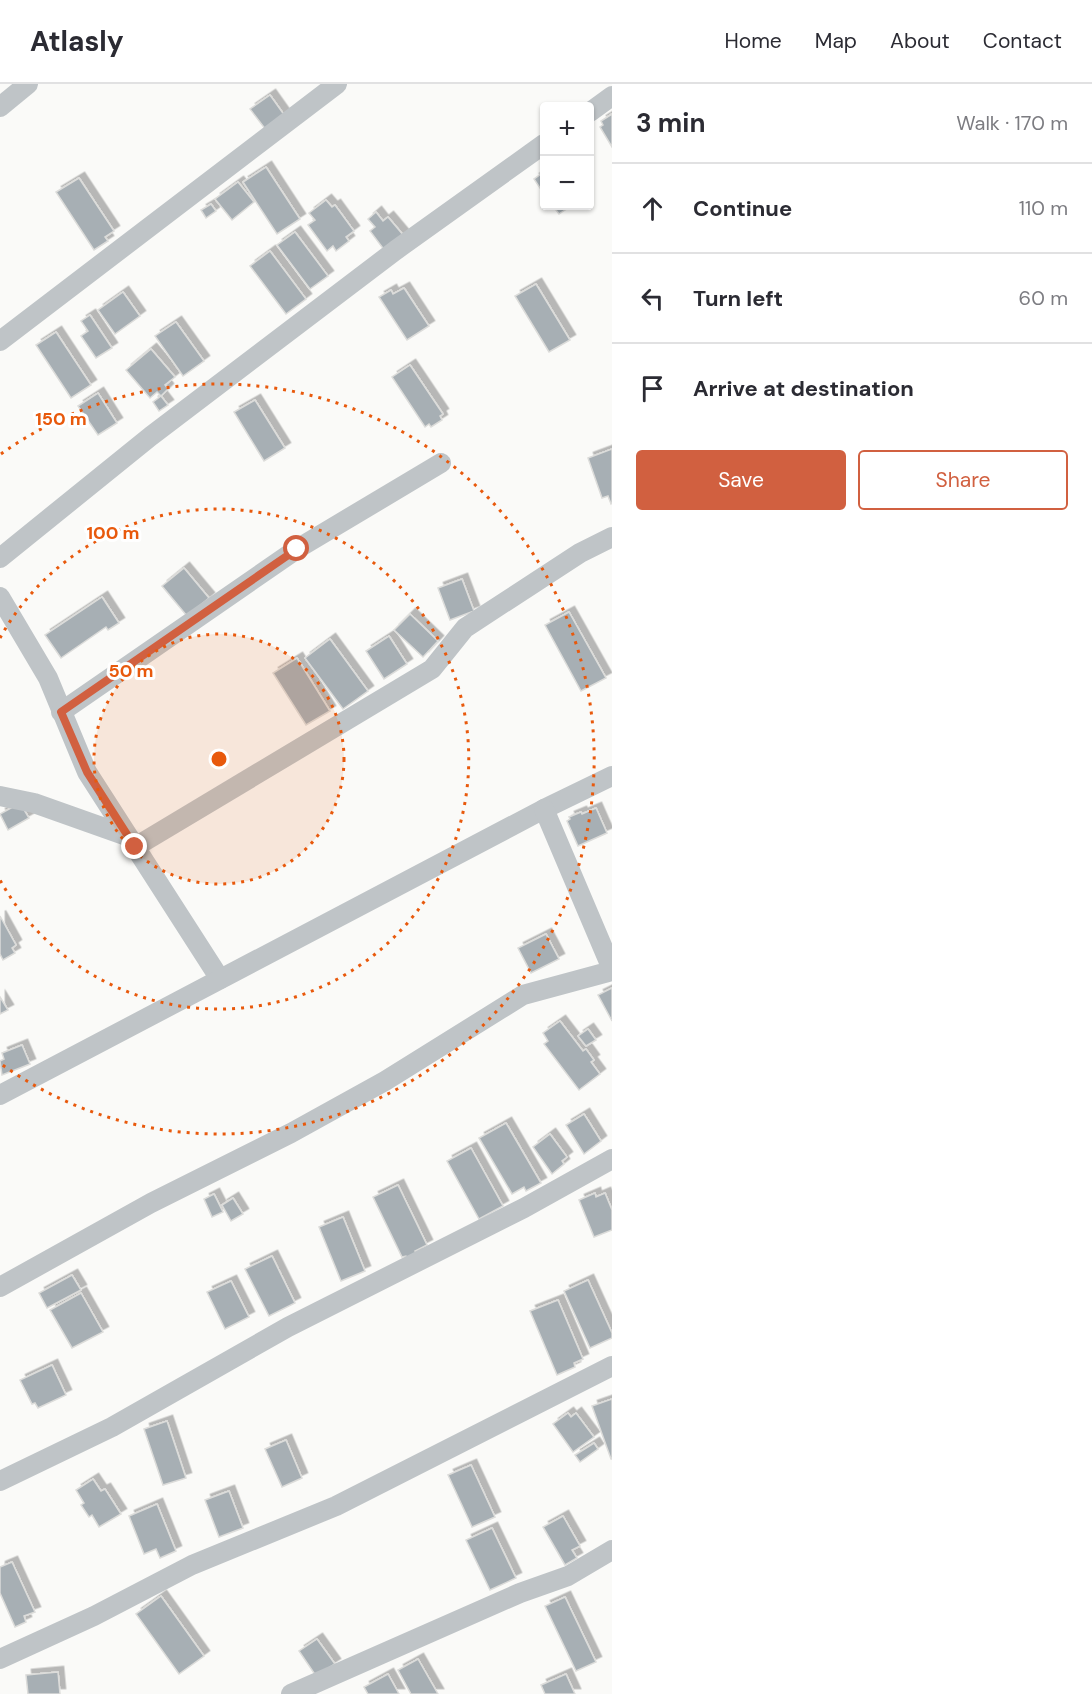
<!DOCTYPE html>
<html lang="en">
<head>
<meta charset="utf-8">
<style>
  :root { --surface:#fff; --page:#f2f2f3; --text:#2b2b33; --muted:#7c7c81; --line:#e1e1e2; --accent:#d16040 }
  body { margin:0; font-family:"DM Sans",sans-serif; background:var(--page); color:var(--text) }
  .controls { position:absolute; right:18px; top:18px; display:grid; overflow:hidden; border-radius:6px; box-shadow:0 2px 4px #0004 }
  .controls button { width:54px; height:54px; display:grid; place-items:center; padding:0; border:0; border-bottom:2px solid var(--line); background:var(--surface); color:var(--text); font:30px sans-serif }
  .stop { position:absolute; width:18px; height:18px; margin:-14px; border:4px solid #d16040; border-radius:50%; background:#fff }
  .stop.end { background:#d16040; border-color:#fff; box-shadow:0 2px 6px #0008 }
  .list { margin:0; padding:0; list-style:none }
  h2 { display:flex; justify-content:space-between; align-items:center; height:78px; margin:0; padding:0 24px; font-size:26px }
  h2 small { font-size:20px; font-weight:400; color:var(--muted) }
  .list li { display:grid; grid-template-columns:39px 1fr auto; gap:18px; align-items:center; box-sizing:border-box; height:90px; padding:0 24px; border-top:2px solid var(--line) }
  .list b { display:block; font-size:22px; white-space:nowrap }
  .list em { font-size:20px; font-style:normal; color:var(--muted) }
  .actions { display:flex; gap:12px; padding:18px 24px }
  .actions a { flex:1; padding:14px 0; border:2px solid var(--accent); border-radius:6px; text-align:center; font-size:21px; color:var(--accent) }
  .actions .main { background:var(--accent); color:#fff }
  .icon { flex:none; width:33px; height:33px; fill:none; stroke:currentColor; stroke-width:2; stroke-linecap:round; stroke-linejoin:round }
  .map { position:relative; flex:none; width:612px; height:1610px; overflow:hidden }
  header { display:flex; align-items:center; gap:36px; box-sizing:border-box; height:84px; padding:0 30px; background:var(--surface); border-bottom:2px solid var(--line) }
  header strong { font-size:28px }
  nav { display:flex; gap:33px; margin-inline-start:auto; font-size:21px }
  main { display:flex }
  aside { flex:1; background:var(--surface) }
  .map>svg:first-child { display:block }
  .building { fill:#a7afb4; stroke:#dcdcda; stroke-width:1.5; filter:url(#shadow) }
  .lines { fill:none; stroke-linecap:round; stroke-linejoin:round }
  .street { stroke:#bfc4c7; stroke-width:20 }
  .route { stroke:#d16040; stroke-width:8 }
  .ring { fill:none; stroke:#e8590c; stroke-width:3; stroke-dasharray:3 6 }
  .centre { fill:#e8590c; stroke:#fff; stroke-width:3 }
  .ring-label { font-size:18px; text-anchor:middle; font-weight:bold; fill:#e8590c; stroke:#fff; stroke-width:6; stroke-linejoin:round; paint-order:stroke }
</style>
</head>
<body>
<header>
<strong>Atlasly</strong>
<nav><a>Home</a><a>Map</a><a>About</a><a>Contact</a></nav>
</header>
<main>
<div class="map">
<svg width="612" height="1610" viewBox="0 0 612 1610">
  <defs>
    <filter id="shadow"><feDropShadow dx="5.5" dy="-5.5" stdDeviation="0" flood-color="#0004"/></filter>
  </defs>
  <rect width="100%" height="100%" fill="#fafaf8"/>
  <g class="building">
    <path d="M270 11 285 32 266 46 250 25Z"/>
    <path d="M612 30V63L600 43 603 41 601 37Z"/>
    <path d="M266 83 300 135 277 150 243 98Z"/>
    <path d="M544 88V110L534 95Z"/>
    <path d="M79 94 114 147 105 153 108 157 94 166 56 108Z"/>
    <path d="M238 98 254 118 232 136 215 115Z"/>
    <path d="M326 116 332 123 335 121 354 147 346 153 349 157 336 167 333 162 327 167 308 141 315 136 309 129Z"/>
    <path d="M211 120 216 127 206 134 201 126Z"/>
    <path d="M553 122H571L559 130Z"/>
    <path d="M376 128 383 137 388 133 404 152 385 167 370 147 375 143 368 135Z"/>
    <path d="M295 148 328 192 310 205 277 161Z"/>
    <path d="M270 167 306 215 286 230 250 182Z"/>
    <path d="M536 200 570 256 549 268 515 212Z"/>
    <path d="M404 204 429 242 407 256 379 213 391 206 393 210Z"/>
    <path d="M123 208 140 232 115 250 98 226Z"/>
    <path d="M90 231 112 264 96 274 81 252 88 247 81 237Z"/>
    <path d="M176 238 204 277 183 292 155 252Z"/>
    <path d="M56 248 91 301 71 314 36 261Z"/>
    <path d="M151 265 175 293 165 301 168 305 161 312 157 308 150 314 126 286Z"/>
    <path d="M410 281 443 330 440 332 442 336 431 343 429 340 425 343 392 293Z"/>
    <path d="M98 309 117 339 98 351 78 322Z"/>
    <path d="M161 312 168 321 159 327 153 318Z"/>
    <path d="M255 316 285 364 264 377 234 328Z"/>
    <path d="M612 365V419L611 420 608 412 602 414 588 374Z"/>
    <path d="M184 484 209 514 187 532 162 502Z"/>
    <path d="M462 495 474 527 450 536 438 504Z"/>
    <path d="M102 513 119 539 108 546 106 543 61 574 45 551Z"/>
    <path d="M569 528 606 594 581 607 545 541Z"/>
    <path d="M410 530 438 557 423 573 394 546Z"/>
    <path d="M389 552 407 580 384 595 366 567Z"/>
    <path d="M330 555 368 607 343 625 305 574Z"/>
    <path d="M297 574 330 627 306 641 273 589Z"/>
    <path d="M20 719 29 734 8 746 0 730Z"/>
    <path d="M596 724 607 749 578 762 567 737 570 735 569 733 581 728 582 730Z"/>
    <path d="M0 832 16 861 12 864 15 869 3 876 0 870Z"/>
    <path d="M546 850 559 875 531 889 518 864Z"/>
    <path d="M612 904V937L598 911Z"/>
    <path d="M0 913 8 926 0 930Z"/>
    <path d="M560 937 583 967 586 965 594 976 591 978 600 990 579 1006 544 960 548 957 543 949Z"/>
    <path d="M588 945 596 956 586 962 578 952Z"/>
    <path d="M22 961 30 980 2 991 0 977 4 975 2 969Z"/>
    <path d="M584 1030 601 1057 584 1070 566 1041Z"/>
    <path d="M506 1039 541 1099 526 1107 524 1103 512 1110 479 1054Z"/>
    <path d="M550 1050 567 1073 562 1077 564 1080 552 1090 533 1063Z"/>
    <path d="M471 1064 503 1122 479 1135 447 1077Z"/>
    <path d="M398 1101 427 1161 415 1167 417 1171 408 1176 406 1172 402 1173 373 1113Z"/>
    <path d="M595 1109 596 1113 605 1109 612 1126V1146L594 1153 579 1116Z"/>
    <path d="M214 1110 223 1128 212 1133 204 1115Z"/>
    <path d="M233 1114 243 1130 231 1137 222 1121Z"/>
    <path d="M343 1133 365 1187 341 1197 319 1143Z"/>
    <path d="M272 1172 295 1219 269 1232 245 1185Z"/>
    <path d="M72 1191 81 1206 47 1224 39 1209Z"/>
    <path d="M588 1196 612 1249V1254L590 1264 564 1207Z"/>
    <path d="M231 1197 249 1233 225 1245 207 1208Z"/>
    <path d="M81 1209 103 1248 72 1264 50 1226Z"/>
    <path d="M558 1216 583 1275 574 1279 575 1283 557 1291 530 1227Z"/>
    <path d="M52 1281 66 1311 38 1324 35 1319 32 1320 20 1296Z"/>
    <path d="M612 1315V1375H611L592 1322Z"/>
    <path d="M568 1329 571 1333 576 1329 594 1353 573 1368 553 1340Z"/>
    <path d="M167 1337 186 1394 163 1401 144 1345Z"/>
    <path d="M286 1356 302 1394 282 1403 265 1365Z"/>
    <path d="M594 1359 598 1365 580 1378 575 1371Z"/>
    <path d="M471 1381 495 1433 472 1443 448 1391Z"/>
    <path d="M93 1395 101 1407 105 1405 121 1430 99 1443 92 1431 89 1433 81 1421 84 1419 76 1406Z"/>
    <path d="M229 1407 243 1444 219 1453 205 1416Z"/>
    <path d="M157 1420 176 1467 160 1474 156 1465 144 1470 129 1432Z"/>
    <path d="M563 1432 580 1462 572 1466 577 1474 565 1481 543 1443Z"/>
    <path d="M492 1444 516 1494 490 1506 466 1456Z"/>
    <path d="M12 1478 35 1528 24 1532 26 1538 15 1543 0 1509V1483Z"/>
    <path d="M161 1512 204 1572 179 1590 136 1530Z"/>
    <path d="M565 1513 596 1578 576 1587 545 1522Z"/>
    <path d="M317 1555 335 1580 316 1592 299 1567Z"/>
    <path d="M418 1575 438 1610H411L398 1586Z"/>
    <path d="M58 1588 60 1610H28L26 1591Z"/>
    <path d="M388 1590 399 1610H368L364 1603Z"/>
    <path d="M566 1590 575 1610H545L541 1601Z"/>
  </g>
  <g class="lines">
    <g class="street">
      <path d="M0 23 28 0"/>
      <path d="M590 28 612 12"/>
      <path d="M0 257 337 0"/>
      <path d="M0 474 151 352 396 166 544 60"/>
      <path d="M0 513 48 594 87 688 220 895"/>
      <path d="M61 628 297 465 441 379"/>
      <path d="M0 712 34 719 127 752"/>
      <path d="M135 763 432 585 465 544 580 469 612 453"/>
      <path d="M0 1011 544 725 612 692"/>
      <path d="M0 1203 151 1119 291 1049 385 997 523 911 608 888 609 878 544 725"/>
      <path d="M0 1397 112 1343 288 1243 524 1124 612 1075"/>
      <path d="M0 1575 94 1532 192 1481 336 1422 612 1282"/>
      <path d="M291 1610 520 1509 568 1492 612 1466"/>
    </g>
  </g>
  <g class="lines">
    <path class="route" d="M135 763 87 688 61 628 297 465"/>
  </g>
  <circle cx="219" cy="675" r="125" fill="#e8590c" fill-opacity=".12"/>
  <g class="ring">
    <circle cx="219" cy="675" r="125"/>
    <path d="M0 554A250 250 0 1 1 0 796"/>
    <path d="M1 370A375 375 0 1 1 1 980"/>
  </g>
  <circle cx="219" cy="675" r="9" class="centre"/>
  <g class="ring-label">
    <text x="61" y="341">150 m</text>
    <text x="113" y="455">100 m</text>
    <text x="131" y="593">50 m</text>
  </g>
</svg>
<div class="controls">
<button>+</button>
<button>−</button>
</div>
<div class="stop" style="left:297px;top:465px"></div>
<div class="stop end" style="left:135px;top:763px"></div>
</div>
<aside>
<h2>3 min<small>Walk · 170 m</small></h2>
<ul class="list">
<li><svg class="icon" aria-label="ahead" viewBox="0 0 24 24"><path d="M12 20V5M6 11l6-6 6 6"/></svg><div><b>Continue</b></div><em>110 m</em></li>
<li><svg class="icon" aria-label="left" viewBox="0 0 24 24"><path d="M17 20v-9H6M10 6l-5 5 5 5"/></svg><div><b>Turn left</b></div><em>60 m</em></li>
<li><svg class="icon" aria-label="arrive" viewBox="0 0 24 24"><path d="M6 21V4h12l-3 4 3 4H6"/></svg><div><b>Arrive at destination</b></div></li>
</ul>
<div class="actions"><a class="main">Save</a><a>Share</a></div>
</aside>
</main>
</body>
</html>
